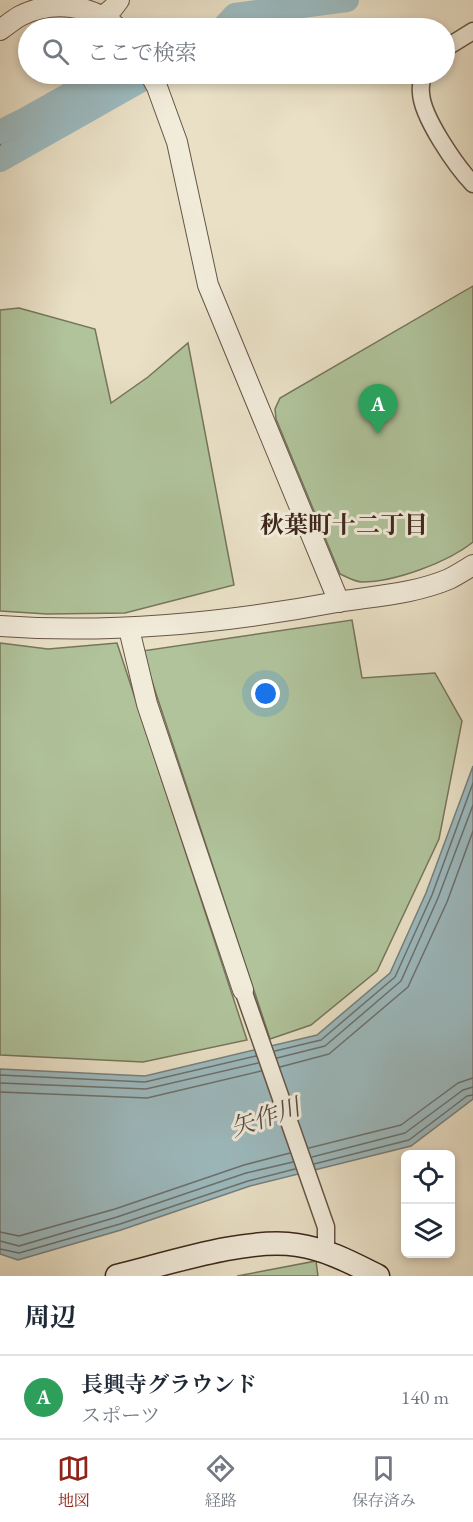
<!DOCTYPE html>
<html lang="ja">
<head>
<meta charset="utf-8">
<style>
  :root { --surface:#fff; --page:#f6f6f7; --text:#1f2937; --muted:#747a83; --line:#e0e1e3; --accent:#8f2418 }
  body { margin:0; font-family:"EB Garamond","Noto Serif JP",serif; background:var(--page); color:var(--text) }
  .controls { position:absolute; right:18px; bottom:18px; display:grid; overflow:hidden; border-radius:9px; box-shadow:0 3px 9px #0003 }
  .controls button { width:54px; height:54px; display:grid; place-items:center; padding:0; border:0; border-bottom:2px solid var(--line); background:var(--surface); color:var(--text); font:30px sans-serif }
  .you { position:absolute; left:266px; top:694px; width:21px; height:21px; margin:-15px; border:4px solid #fff; border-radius:50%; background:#1a73e8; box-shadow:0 0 0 9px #1a73e833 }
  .badge { display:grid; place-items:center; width:39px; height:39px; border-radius:50%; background:var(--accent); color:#fff; font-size:20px; font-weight:700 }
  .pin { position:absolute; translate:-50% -50px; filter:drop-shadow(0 2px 3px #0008) }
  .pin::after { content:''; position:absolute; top:32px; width:21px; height:18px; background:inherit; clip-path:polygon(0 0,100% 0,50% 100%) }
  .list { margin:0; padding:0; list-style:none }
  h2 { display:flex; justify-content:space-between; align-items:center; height:78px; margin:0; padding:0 24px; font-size:26px }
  h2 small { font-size:20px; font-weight:400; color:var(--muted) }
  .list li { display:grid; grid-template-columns:39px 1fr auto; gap:18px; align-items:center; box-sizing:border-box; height:84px; padding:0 24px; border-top:2px solid var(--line) }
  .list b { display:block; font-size:22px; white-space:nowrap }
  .list p { margin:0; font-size:20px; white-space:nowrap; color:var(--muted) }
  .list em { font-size:20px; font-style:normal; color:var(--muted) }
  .icon { flex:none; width:33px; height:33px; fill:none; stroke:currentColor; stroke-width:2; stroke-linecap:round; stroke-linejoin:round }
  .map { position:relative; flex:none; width:473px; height:1276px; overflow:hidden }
  .search { position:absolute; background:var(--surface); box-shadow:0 3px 9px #0003; left:18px; right:18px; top:18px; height:66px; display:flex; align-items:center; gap:15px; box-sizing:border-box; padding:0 21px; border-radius:33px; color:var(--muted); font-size:22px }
  .sheet { height:162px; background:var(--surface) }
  nav { display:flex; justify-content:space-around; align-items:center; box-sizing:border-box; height:84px; border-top:2px solid var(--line); background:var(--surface); font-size:16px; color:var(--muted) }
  nav a { display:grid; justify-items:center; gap:3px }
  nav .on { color:var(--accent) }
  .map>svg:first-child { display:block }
  .green { fill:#b0c39b; stroke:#76755b; stroke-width:1.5 }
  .water { fill:#9cbabf; stroke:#767f7d; stroke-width:1.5 }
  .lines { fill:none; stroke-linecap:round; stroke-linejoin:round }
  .shore { stroke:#6c706d; stroke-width:1.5 }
  .river { stroke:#9cbabf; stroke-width:24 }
  .minor-casing { stroke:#685546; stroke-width:19 }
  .tertiary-casing { stroke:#685546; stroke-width:22 }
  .secondary-casing { stroke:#3d271b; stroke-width:25 }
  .minor { stroke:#f1ebda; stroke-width:16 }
  .tertiary { stroke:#f1ebda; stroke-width:20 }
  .secondary { stroke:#f1ebda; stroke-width:22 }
  .labels { text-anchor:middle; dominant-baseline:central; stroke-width:6; stroke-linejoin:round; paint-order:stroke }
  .neighbourhood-label { font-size:24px; font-weight:bold; fill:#3d271b; stroke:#f1ebda }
  .water-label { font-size:24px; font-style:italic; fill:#554c44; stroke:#f1ebda }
</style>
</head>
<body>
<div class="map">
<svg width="473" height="1276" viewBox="0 0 473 1276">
  <rect width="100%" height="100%" fill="#e9e0c6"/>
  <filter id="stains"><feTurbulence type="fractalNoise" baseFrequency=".00333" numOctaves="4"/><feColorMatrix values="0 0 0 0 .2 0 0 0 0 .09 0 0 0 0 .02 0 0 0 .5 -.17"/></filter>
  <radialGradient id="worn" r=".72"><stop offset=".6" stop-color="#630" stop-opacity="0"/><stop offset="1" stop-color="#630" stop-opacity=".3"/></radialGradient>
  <g class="green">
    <path d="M473 286V542C448 562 395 582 362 582 355 582 347 577 340 574L276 419 275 409 280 398Z"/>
    <path d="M19 308 95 329 111 403 148 377 188 343 234 585 125 613 47 614 0 611V310Z"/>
    <path d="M352 620 362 678 435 673 462 721 439 839 377 971 311 1025 270 1039 142 651Z"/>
    <path d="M0 643 48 649 117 643 247 1040 143 1062 0 1055Z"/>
    <path d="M316 1261 318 1276H237Z"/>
  </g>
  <g class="water">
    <path d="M43 117 79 126 0 168V139Z"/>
    <path d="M473 766V1099L411 1146 250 1186 121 1230 18 1260 0 1254V1069L145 1076 317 1035 390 973 426 893Z"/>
  </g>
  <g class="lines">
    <g class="shore">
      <path d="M0 144 44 124 57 128 55 132 0 161"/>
      <path d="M275 1051 321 1040 395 977 432 895 473 783"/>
      <path d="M277 1058 325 1046 401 981 438 898 473 805"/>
      <path d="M280 1067 329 1054 408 987 447 902 473 831"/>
      <path d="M0 1075 145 1082 256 1056"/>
      <path d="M0 1083 146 1089 258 1063"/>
      <path d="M0 1092 147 1098 261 1071"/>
      <path d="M309 1148 401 1125 458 1083 473 1078"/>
      <path d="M312 1157 405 1133 463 1090 473 1087"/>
      <path d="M314 1164 409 1140 467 1096 473 1095"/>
      <path d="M0 1232 19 1236 115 1209 244 1165 290 1153"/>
      <path d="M0 1241 19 1246 117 1217 246 1173 293 1162"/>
      <path d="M0 1249 19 1253 120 1224 248 1181 295 1169"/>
    </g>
    <g class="river">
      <path d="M223 28 235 15 347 0"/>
      <path d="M0 132 24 120 106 74"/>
      <path d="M0 160 152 74"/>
    </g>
    <g class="minor-casing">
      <g id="minor">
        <path d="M444 49 473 31"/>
        <path d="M423 74C422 79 420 87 421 93 422 117 456 166 473 184"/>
        <path d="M243 990 326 1227V1252"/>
      </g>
    </g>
    <g class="tertiary-casing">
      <g id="tertiary">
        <path d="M102 17 113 8 119 0"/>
        <path d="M0 30C6 26 13 20 20 16 52 0 92 4 118 28"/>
        <path d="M150 74 157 87 177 142 208 285 339 602"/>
        <path d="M0 626C113 634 226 623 337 602 374 596 414 594 449 579 457 575 465 570 473 565"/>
        <path d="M129 629 147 704 243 990"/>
      </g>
    </g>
    <g class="secondary-casing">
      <path id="secondary" d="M117 1276C167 1264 247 1237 297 1245 326 1249 352 1263 378 1276"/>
    </g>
    <use href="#minor" class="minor"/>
    <use href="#tertiary" class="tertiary"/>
    <use href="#secondary" class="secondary"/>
  </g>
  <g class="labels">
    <g class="neighbourhood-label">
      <text x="344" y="524">秋葉町十二丁目</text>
    </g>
    <g class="water-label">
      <text transform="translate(265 1117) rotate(-19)">矢作川</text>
    </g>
  </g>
  <rect width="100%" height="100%" filter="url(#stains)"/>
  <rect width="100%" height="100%" fill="url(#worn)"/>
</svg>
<div class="controls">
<button><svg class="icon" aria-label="locate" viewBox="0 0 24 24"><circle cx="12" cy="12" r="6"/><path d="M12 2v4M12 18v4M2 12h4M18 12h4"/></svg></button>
<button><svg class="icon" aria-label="layers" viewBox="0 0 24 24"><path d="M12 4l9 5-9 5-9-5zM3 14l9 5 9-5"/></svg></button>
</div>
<div class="you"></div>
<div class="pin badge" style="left:378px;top:434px;background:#2e9e5b">A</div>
<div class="search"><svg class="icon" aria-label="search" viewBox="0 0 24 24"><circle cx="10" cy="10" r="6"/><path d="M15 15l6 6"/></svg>ここで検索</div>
</div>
<section class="sheet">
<h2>周辺<small></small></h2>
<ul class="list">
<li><span class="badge" style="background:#2e9e5b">A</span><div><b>長興寺グラウンド</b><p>スポーツ</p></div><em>140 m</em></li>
</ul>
</section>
<nav>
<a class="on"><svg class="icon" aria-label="map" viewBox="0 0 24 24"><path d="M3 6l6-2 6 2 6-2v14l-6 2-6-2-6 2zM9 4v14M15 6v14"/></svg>地図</a>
<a><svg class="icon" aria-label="directions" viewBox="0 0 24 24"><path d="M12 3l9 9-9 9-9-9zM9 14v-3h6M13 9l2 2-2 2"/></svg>経路</a>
<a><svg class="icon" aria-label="saved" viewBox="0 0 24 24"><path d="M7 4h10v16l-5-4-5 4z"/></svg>保存済み</a>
</nav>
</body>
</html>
